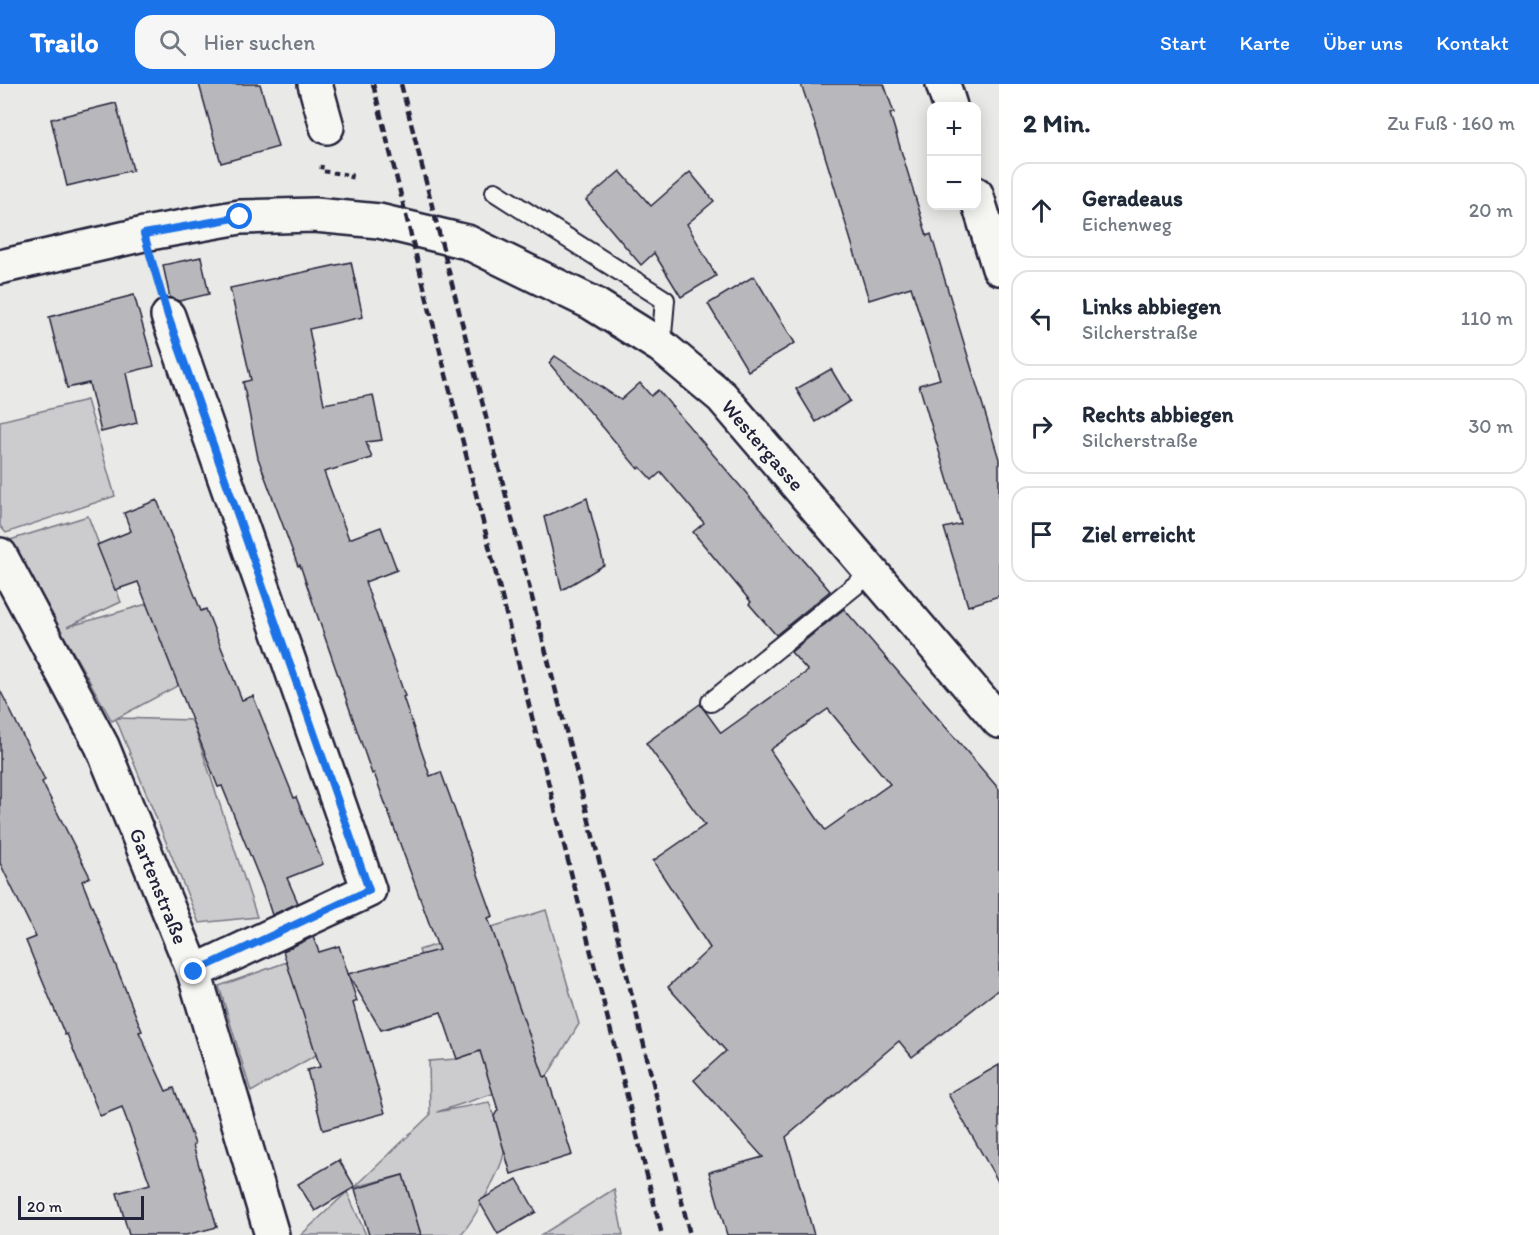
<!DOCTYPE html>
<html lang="de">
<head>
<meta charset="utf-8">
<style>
  :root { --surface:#fff; --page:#f6f6f7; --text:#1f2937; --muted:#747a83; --line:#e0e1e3; --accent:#1a73e8 }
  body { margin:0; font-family:Itim,sans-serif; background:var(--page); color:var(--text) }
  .controls { position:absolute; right:18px; top:18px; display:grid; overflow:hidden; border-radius:12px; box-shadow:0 3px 15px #0003 }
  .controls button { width:54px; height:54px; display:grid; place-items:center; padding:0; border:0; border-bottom:2px solid var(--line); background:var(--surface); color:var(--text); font:30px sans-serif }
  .scale { position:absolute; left:18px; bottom:15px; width:126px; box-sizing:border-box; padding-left:6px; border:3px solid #22223b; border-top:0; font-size:16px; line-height:21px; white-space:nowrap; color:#22223b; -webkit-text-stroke:4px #f6f6f2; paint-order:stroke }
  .stop { position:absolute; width:18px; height:18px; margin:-14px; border:4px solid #1a73e8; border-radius:50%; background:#fff }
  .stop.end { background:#1a73e8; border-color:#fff; box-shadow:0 2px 6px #0008 }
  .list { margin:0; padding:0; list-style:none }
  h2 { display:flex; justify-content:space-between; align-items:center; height:78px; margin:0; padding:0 24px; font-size:26px }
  h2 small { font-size:20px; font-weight:400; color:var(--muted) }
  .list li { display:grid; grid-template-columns:39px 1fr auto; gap:18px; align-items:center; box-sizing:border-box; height:96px; margin:0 12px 12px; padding:0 12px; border:2px solid var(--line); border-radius:18px }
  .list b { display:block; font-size:22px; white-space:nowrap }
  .list p { margin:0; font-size:20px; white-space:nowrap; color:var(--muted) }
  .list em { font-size:20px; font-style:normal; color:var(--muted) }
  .icon { flex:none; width:33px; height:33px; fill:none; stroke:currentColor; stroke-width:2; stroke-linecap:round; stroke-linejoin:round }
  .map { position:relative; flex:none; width:999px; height:1151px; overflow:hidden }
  header { display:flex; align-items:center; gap:36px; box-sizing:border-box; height:84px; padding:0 30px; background:var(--accent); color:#fff }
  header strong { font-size:28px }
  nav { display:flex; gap:33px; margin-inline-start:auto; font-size:21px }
  .search { width:420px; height:54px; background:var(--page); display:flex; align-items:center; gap:15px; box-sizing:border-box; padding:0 21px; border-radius:18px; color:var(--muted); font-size:22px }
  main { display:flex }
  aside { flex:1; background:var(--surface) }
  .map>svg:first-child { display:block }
  .green { fill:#ccccce; stroke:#777784; stroke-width:1.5 }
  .building { fill:#b8b8bc; stroke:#22223b; stroke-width:1.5; fill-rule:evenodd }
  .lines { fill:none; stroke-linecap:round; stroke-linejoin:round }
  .service-casing { stroke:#22223b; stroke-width:22 }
  .minor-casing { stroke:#22223b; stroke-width:38 }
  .path { stroke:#22223b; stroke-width:4; stroke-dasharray:4.5 4.5; stroke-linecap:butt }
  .service { stroke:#f6f6f2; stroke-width:18 }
  .minor { stroke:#f6f6f2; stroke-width:33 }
  .rail { stroke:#22223b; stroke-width:4.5; stroke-dasharray:9 4.5; stroke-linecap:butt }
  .route { stroke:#1a73e8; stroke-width:8 }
  .labels { text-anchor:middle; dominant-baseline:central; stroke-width:5; stroke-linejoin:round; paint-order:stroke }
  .street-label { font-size:21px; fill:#22223b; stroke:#f6f6f2 }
</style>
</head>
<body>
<header>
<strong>Trailo</strong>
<div class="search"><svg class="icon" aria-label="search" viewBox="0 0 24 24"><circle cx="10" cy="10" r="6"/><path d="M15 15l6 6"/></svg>Hier suchen</div>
<nav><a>Start</a><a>Karte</a><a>Über uns</a><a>Kontakt</a></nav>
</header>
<main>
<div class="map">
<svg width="999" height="1151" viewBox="0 0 999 1151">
  <rect width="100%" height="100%" fill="#e9e9e7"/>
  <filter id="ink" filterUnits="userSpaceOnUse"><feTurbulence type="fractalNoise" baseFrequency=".0167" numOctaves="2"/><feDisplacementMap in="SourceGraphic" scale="12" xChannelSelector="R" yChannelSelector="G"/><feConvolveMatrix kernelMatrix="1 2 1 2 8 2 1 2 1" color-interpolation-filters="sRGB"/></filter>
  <g filter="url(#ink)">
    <g class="green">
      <path d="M87 316 115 412 6 449 0 442V337Z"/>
      <path d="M88 432 121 518 67 543 147 520 179 601 117 634 192 636 257 833 199 839 116 635 112 637 10 456Z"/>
      <path d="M546 826 579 940 547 992 437 1028 489 1018C492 1028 505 1059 504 1068 503 1083 472 1140 460 1151H421L403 1091 355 1103 430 1031 429 977 457 975 529 950 433 906 419 866Z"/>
      <path d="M287 878 346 954 251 1008 219 902Z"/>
      <path d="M614 1105 623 1151H541Z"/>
      <path d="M347 1108 366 1151H301Z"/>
    </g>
    <g class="building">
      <path d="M199 0H260L278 63 221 79Z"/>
      <path d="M801 0H884L894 29 890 30 927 152 931 150 999 375V512L968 522 944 444 961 440 919 301 940 295 911 203 869 216 819 52Z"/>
      <path d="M116 19 133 86 67 102 51 35Z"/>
      <path d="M620 87 651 122 690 88 714 117 687 140 716 192 681 213 654 169 641 181 586 116Z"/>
      <path d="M201 173 209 210 179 217 170 214 163 181Z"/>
      <path d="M351 178 363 233 309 245 324 320 373 311 382 356 366 358 372 374 324 388 349 455 381 443 397 486 365 498 405 612 403 613 430 692 441 688 493 832 488 834 544 993 547 992 572 1071 511 1090 494 1032 498 1026 480 967 457 975 441 928 381 946 348 890 439 866 374 689 372 690 300 481 298 482 258 374 243 298 251 296 230 204Z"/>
      <path d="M754 192 795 259 748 287 708 220Z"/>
      <path d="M134 211 154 282 126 289 137 339 101 348 89 299 67 304 49 233Z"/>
      <path d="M555 272 621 316 640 299 651 312 658 306 830 507 776 551 749 520 751 518 693 448 704 439 661 388 652 396 640 383 638 385 549 279Z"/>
      <path d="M831 285 850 317 816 338 796 305Z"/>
      <path d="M587 414 604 481 562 506 544 433Z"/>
      <path d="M157 416 201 527 206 525 242 616 253 612 294 714 296 713 323 780 287 794 298 819 272 831 263 803 222 702 218 703 138 498 115 506 97 461 131 447 124 429Z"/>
      <path d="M844 525 999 705V905L912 973 899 957 786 1053 814 1151H727L709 1088 763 1073 694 996 726 967 668 903 710 864 653 777 705 741 646 659 700 620 721 649 808 587 791 568ZM828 625 890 700 825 746 770 666Z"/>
      <path d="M0 606 45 696 42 698 90 793 82 797 142 947 139 948 166 1007 174 1004 195 1060 193 1061 217 1143 186 1151H129L117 1109 150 1100 122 1023 100 1032 67 950 65 951 26 857 36 853 0 779Z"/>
      <path d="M313 853 319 868 339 862 357 917 353 919 385 1029 323 1046 307 986 320 983 283 867Z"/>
      <path d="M999 981V1099L948 1010Z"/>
      <path d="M339 1076 355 1103 315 1127 298 1100Z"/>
      <path d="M403 1091 421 1151H369L355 1105Z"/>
      <path d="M517 1095 536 1128 498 1150 479 1117Z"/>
    </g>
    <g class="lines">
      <g class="service-casing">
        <g id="service">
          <path d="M495 108 665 216 661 262"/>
          <path d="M711 618 872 488"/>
        </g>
      </g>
      <g class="minor-casing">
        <g id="minor">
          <path d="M315 0 327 43"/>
          <path d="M943 0 950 22"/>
          <path d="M976 110 999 184"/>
          <path d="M0 183 144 150 240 133 315 131 379 137 467 158 592 219 661 262 722 313 999 637"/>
          <path d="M168 232 369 806 194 888"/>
          <path d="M0 471 102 662 194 888 272 1151"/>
        </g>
      </g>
      <path class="path" d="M322 81 321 87 351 91 350 96"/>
      <use href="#service" class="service"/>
      <use href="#minor" class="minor"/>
      <g class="rail">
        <path d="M373 0 662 1151"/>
        <path d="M401 0 601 784 690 1151"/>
      </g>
    </g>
  </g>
  <g class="lines" filter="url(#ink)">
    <path class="route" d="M194 888 369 806 168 232 144 150 240 133"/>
  </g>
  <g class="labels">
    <g class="street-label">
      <text transform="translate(763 361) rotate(49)">Westergasse</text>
      <text transform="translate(159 802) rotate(68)">Gartenstraße</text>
    </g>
  </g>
</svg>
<div class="controls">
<button>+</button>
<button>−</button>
</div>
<div class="scale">20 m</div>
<div class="stop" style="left:240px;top:133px"></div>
<div class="stop end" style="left:194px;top:888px"></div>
</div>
<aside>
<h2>2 Min.<small>Zu Fuß · 160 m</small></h2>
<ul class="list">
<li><svg class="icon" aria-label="ahead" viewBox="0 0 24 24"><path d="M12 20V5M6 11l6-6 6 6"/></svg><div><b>Geradeaus</b><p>Eichenweg</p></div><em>20 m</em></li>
<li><svg class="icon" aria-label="left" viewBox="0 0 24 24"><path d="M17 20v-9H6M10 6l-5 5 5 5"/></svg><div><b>Links abbiegen</b><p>Silcherstraße</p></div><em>110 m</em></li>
<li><svg class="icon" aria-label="right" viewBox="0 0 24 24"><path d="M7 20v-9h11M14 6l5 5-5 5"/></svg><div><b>Rechts abbiegen</b><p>Silcherstraße</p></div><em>30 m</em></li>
<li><svg class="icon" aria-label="arrive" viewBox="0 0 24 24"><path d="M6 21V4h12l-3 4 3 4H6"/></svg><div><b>Ziel erreicht</b></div></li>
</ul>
</aside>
</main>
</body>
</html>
